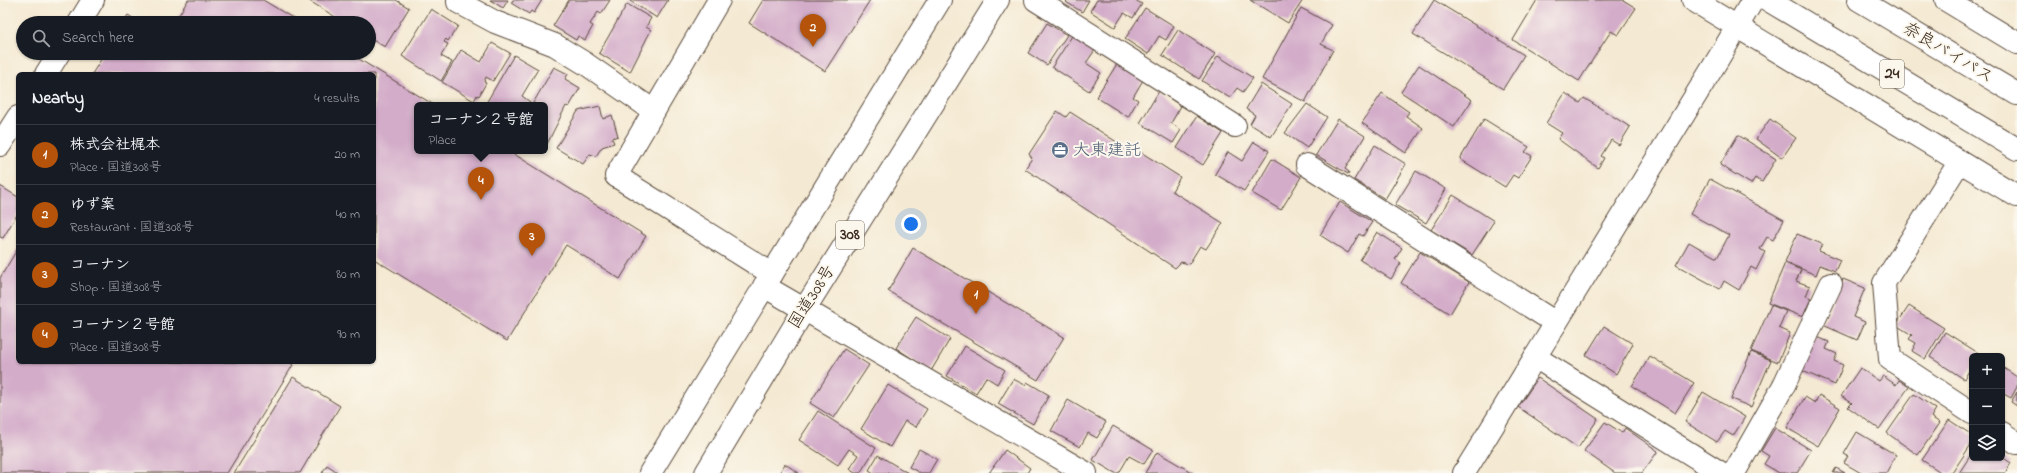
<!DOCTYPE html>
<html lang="en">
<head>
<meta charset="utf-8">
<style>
  :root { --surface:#171b24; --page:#242831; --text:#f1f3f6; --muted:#9ea1a6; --line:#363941; --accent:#b45309 }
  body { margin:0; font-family:"Indie Flower","Klee One",sans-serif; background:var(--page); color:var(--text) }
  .controls { position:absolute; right:12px; bottom:12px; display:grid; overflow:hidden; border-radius:6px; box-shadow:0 1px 3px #0004 }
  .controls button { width:36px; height:36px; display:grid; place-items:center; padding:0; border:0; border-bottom:1px solid var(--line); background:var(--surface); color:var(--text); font:20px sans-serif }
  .you { position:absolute; left:911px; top:224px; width:14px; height:14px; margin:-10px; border:3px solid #fff; border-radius:50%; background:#1a73e8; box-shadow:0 0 0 6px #1a73e833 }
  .badge { display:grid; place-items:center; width:26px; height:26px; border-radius:50%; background:var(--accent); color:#fff; font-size:13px; font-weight:700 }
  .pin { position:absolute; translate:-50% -33px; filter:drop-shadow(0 1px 2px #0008) }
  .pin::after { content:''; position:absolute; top:21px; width:14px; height:12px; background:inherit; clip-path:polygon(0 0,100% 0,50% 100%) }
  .popup { position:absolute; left:414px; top:102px; width:134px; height:52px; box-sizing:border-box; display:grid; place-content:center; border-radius:6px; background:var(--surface); filter:drop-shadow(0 1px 3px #0005); font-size:13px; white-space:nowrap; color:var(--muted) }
  .popup b { font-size:15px; color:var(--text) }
  .popup::after { content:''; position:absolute; left:50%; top:100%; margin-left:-8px; border:8px solid transparent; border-top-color:var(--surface) }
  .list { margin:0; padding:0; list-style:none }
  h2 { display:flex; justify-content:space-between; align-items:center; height:52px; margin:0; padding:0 16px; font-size:17px }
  h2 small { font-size:13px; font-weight:400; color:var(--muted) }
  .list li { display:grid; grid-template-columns:26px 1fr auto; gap:12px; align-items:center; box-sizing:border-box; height:60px; padding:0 16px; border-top:1px solid var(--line) }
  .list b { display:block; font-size:15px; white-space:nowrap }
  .list p { margin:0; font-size:13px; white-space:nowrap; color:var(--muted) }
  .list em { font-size:13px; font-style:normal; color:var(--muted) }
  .icon { flex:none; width:22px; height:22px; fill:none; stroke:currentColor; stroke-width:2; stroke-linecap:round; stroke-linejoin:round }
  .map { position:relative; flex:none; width:2017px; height:473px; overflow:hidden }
  .search { position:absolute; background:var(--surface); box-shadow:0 1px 3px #0004; left:16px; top:16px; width:360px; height:44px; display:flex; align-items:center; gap:10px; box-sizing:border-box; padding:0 14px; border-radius:22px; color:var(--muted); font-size:15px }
  .panel { position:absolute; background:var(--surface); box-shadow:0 1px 3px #0004; left:16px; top:72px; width:360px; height:292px; border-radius:6px }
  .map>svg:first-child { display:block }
  .building { fill:#d3acc9 }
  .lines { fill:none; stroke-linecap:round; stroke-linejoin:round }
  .minor-casing { stroke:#574739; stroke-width:24 }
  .trunk-casing { stroke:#574739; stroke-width:24 }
  .minor { stroke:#fff; stroke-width:22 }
  .trunk { stroke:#fff; stroke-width:22 }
  .labels { text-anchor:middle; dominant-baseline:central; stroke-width:4; stroke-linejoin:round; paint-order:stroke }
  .shield { fill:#fbf7ec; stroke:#75685c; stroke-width:1 }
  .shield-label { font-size:16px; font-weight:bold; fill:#3b2a1e }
  .street-label { font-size:17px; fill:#3b2a1e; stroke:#fbf7ec }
  .service-label { font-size:17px; fill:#4e5e75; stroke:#fbf7ec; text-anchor:start }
</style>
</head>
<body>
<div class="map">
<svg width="2017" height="473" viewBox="0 0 2017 473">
  <rect width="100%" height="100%" fill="#fbf7ec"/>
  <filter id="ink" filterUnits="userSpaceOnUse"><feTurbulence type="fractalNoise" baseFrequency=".025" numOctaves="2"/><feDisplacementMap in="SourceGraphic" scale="8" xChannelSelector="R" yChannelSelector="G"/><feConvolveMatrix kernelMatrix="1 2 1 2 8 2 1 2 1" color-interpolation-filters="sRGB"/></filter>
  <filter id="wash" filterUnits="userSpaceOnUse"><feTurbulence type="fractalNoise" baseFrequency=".012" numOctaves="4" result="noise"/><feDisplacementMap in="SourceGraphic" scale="16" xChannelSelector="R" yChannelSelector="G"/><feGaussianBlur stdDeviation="0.9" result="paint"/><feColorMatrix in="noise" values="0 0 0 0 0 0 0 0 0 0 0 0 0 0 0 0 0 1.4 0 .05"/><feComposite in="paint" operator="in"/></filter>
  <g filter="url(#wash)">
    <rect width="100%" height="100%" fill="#f4e9d2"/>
    <g id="blocks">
      <g class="building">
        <path d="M188 0H263L301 23H174Z"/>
        <path d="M308 0H396L409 8 385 47 369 38V23H345Z"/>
        <path d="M490 0H508L503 8Z"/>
        <path d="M513 0H542L534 13 531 11 529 14 511 3Z"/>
        <path d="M569 0H610L601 14 598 12 590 24 593 26 585 40 578 36 576 40 553 26Z"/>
        <path d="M631 0H668L657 18 630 1Z"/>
        <path d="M763 0H870L825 71 749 23Z"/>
        <path d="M1068 0H1089L1082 12 1066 2Z"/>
        <path d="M1097 0H1135L1142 4 1133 18 1124 13 1115 27 1090 11Z"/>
        <path d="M1250 0H1303L1288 23Z"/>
        <path d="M1434 0 1524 55 1503 89 1413 34Z"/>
        <path d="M1537 0H1623L1636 8 1618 35 1611 31 1579 81 1513 40Z"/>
        <path d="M627 4 651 18 646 27 651 30 630 72 599 53Z"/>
        <path d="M1145 8 1174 26 1166 40 1159 36 1148 54 1125 39Z"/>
        <path d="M1301 8 1332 25 1321 44 1333 50 1305 102 1262 79Z"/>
        <path d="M431 9 458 26 448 41 446 39 444 42 448 44 441 56 452 62 441 81 402 56Z"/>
        <path d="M128 15 140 23H123Z"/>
        <path d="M1047 23 1067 35 1047 65 1028 53Z"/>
        <path d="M1178 30 1215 54 1199 79 1162 55Z"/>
        <path d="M1072 36 1095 50 1086 63 1101 73 1089 91 1052 67Z"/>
        <path d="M492 43 510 53 493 81 486 77 484 82 486 83 479 96 477 95 474 101 442 82 461 50 481 62Z"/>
        <path d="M105 53H349L434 105H417V151H509L646 236 620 279 566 245 507 341 374 259V74H92Z"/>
        <path d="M514 55 538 69 522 96 530 102 528 105H485Z"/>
        <path d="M1218 56 1253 78 1243 92 1237 88 1230 98 1202 81Z"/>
        <path d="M1117 64 1143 80 1133 97 1138 100 1128 117 1096 97Z"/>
        <path d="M1419 65 1472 100 1454 127 1401 92Z"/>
        <path d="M554 67 568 74 565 79 580 88 569 107 566 106 547 144 545 142V105H532Z"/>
        <path d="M1261 84 1292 104 1271 137 1250 124 1255 115 1246 109Z"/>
        <path d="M1159 91 1181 106 1171 123 1181 130 1173 143 1140 123Z"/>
        <path d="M1382 93 1409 112 1406 116 1423 128 1406 153 1362 123Z"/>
        <path d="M1565 93 1580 103 1584 98 1630 127 1619 145 1611 140 1601 156 1604 158 1598 168 1558 139 1562 133 1546 123Z"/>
        <path d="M1307 104 1327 117 1307 148 1285 133Z"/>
        <path d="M600 106 603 119 612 115 618 136 612 138 614 143 602 147 596 156 590 154 583 164 556 148 578 111Z"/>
        <path d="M1057 111 1066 117 1070 112 1137 155 1139 151 1180 177 1172 191 1223 223 1206 249 1200 246 1189 264 1181 262 1175 268 1025 169 1032 158 1029 154Z"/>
        <path d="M1197 116 1223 133 1203 165 1177 148Z"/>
        <path d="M1338 119 1365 136 1345 169 1349 172 1348 174 1316 155Z"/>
        <path d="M1484 119 1529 147 1525 152 1532 156 1518 178 1513 175 1505 187 1460 159Z"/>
        <path d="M1770 119 1796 138 1782 158 1756 139Z"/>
        <path d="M1738 135 1776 159 1762 182 1755 178 1751 184 1720 165Z"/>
        <path d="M1254 142 1269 151 1244 191 1215 174 1228 152 1242 161Z"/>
        <path d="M1375 145 1406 164 1385 199 1354 180Z"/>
        <path d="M1272 159 1301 177 1281 210 1252 193Z"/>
        <path d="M1416 171 1446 189 1426 223 1395 205Z"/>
        <path d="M1710 179 1784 220 1773 240 1767 237 1760 249 1765 252 1756 270 1751 267 1739 290 1724 281 1720 289 1676 265 1689 242 1717 258 1729 235 1690 214Z"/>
        <path d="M0 186 18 197V213L3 238 0 237Z"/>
        <path d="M1453 195 1494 221 1472 255 1431 230Z"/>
        <path d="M1340 202 1372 222 1363 236 1359 234 1348 253 1320 235Z"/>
        <path d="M1377 232 1402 248 1395 259 1401 263 1391 279 1360 260Z"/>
        <path d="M1797 234 1822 244 1819 251 1840 260 1835 271 1820 265 1816 275 1785 262Z"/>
        <path d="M18 248V362H289L293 365 227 473H0V278Z"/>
        <path d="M913 248 1064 337 1038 380 888 291Z"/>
        <path d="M1420 252 1469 282 1450 314 1401 283Z"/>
        <path d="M1785 263 1801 270 1796 281 1810 286 1806 296 1811 298 1803 317 1768 303Z"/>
        <path d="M1843 279 1865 288 1853 317 1865 322 1857 340 1823 325Z"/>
        <path d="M1771 305 1786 311 1779 328 1790 333 1778 362 1751 351Z"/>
        <path d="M1909 306 1944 328 1925 359 1912 351 1916 343 1909 339 1912 335 1896 325Z"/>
        <path d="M916 317 950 339 931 371 896 348Z"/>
        <path d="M1604 326 1633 344 1616 374 1586 355Z"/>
        <path d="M1945 332 1980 354 1978 356H1972V366L1964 379 1930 357Z"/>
        <path d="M1815 336 1829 342 1826 349 1837 354 1834 361 1843 365 1835 385 1800 370Z"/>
        <path d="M965 346 1005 370 997 384 986 377 976 393 947 376Z"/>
        <path d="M844 349 869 365 834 418 810 403Z"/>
        <path d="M1751 352 1771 360 1751 407 1731 399Z"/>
        <path d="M1650 356 1694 383 1675 413 1632 386Z"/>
        <path d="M2002 367 2017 377V387L2011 398 2002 393Z"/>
        <path d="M1860 368 1879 381 1883 376 1896 385 1899 380 1909 387 1879 429 1848 407 1852 403 1841 396Z"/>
        <path d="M293 377 340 406 300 473H234Z"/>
        <path d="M1538 378 1598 419 1578 448 1518 407Z"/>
        <path d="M1013 379 1025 385 1027 382 1049 395 1033 424 998 404Z"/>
        <path d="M888 385 927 409 916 427 905 421 890 447 861 429Z"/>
        <path d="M1703 392 1745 417 1733 436 1725 431 1717 442 1685 422Z"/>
        <path d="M2017 392V406L2011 402Z"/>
        <path d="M1914 394 1936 409 1931 417 1940 423 1918 455 1887 433Z"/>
        <path d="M1819 395 1840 408 1818 446 1787 428 1805 397 1815 403Z"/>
        <path d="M1068 400 1106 422 1097 438 1088 433 1080 447 1051 431Z"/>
        <path d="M818 411 876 448 860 473H855L849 469 858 455 849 449 838 465 799 440Z"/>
        <path d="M1949 420 1972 435V443L1952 473H1942L1922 460Z"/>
        <path d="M1605 422 1622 433 1625 428 1658 451 1642 473H1615L1584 451Z"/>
        <path d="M1113 426 1153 450 1144 464 1129 456 1119 473H1115L1093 460Z"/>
        <path d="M1775 428 1811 450 1797 473H1779L1764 464 1769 456 1761 451Z"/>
        <path d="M1857 432 1896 455 1886 473H1861L1844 463 1848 456 1844 454Z"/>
        <path d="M919 449 937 459 929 473H920L909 467Z"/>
        <path d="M1005 450 1030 468 1027 473H989Z"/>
        <path d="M1157 452 1193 473H1145Z"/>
        <path d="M1972 453V458L2002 457 2011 463 2005 473H1959Z"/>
        <path d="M878 455 908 473H874L869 470Z"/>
        <path d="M785 464 799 473H779Z"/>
        <path d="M327 465 339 473H322Z"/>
        <path d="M1836 468 1845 473H1833Z"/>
      </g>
    </g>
  </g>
  <g filter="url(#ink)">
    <use href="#blocks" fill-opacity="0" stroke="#574739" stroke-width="1"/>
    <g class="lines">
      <g class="minor-casing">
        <g id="minor">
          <path d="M458 0V2L495 22 555 45 586 64 654 111"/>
          <path d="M719 0 616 176 772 274"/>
          <path d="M1036 0 1235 126"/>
          <path d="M79 23 93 0"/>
          <path d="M46 74 59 53"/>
          <path d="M0 145 18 117"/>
          <path d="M1960 161 1884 283 1890 359 1972 413"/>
          <path d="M1307 165 1556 323"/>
          <path d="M764 286 1086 473"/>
          <path d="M1535 357 1721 473"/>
          <path d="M2002 433 2017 443"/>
          <path d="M1464 473 1718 59 1753 0"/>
          <path d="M1734 473 1784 385 1831 284"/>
        </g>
      </g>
      <g class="trunk-casing">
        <g id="trunk">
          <path d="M1693 0 2017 196"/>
          <path d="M1768 0 2017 149"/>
          <path d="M1859 0 2017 94"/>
          <path d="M1946 0 2017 43"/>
          <path d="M650 473 940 0"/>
          <path d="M706 473 804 310 998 0"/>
        </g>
      </g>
      <use href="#minor" class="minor"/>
      <use href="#trunk" class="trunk"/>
    </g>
  </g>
  <defs>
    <g id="office-disc" transform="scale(0.9)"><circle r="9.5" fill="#5c6f8a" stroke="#fbf7ec"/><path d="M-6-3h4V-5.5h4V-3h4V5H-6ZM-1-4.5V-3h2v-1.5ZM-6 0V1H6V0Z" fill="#fff"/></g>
  </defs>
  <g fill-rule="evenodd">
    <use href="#office-disc" x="1060" y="150"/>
  </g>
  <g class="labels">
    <g class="shield">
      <rect x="1880" y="60" width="24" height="28" rx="3"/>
      <rect x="836" y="221" width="28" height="28" rx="3"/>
    </g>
    <g class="shield-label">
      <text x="1892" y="74">24</text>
      <text x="850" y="235">308</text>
    </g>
    <g class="street-label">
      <text transform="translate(1948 53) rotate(31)">奈良バイパス</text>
      <text transform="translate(812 297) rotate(-58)">国道308号</text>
    </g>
    <g class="service-label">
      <text x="1073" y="150">大東建託</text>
    </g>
  </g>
</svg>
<div class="controls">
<button>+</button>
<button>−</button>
<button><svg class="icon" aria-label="layers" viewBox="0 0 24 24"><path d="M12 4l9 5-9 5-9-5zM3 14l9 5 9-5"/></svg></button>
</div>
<div class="you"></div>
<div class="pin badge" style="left:976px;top:314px">1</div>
<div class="pin badge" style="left:813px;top:47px">2</div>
<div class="pin badge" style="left:532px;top:256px">3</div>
<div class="pin badge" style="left:481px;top:200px">4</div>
<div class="popup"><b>コーナン２号館</b>Place</div>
<div class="search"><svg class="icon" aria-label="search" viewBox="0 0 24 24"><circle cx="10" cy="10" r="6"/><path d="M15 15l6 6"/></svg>Search here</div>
<section class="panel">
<h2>Nearby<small>4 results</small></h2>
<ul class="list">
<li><span class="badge">1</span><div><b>株式会社梶本</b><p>Place · 国道308号</p></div><em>20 m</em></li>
<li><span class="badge">2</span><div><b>ゆず案</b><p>Restaurant · 国道308号</p></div><em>40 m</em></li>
<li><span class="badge">3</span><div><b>コーナン</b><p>Shop · 国道308号</p></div><em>80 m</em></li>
<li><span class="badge">4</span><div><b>コーナン２号館</b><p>Place · 国道308号</p></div><em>90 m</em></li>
</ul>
</section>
</div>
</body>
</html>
